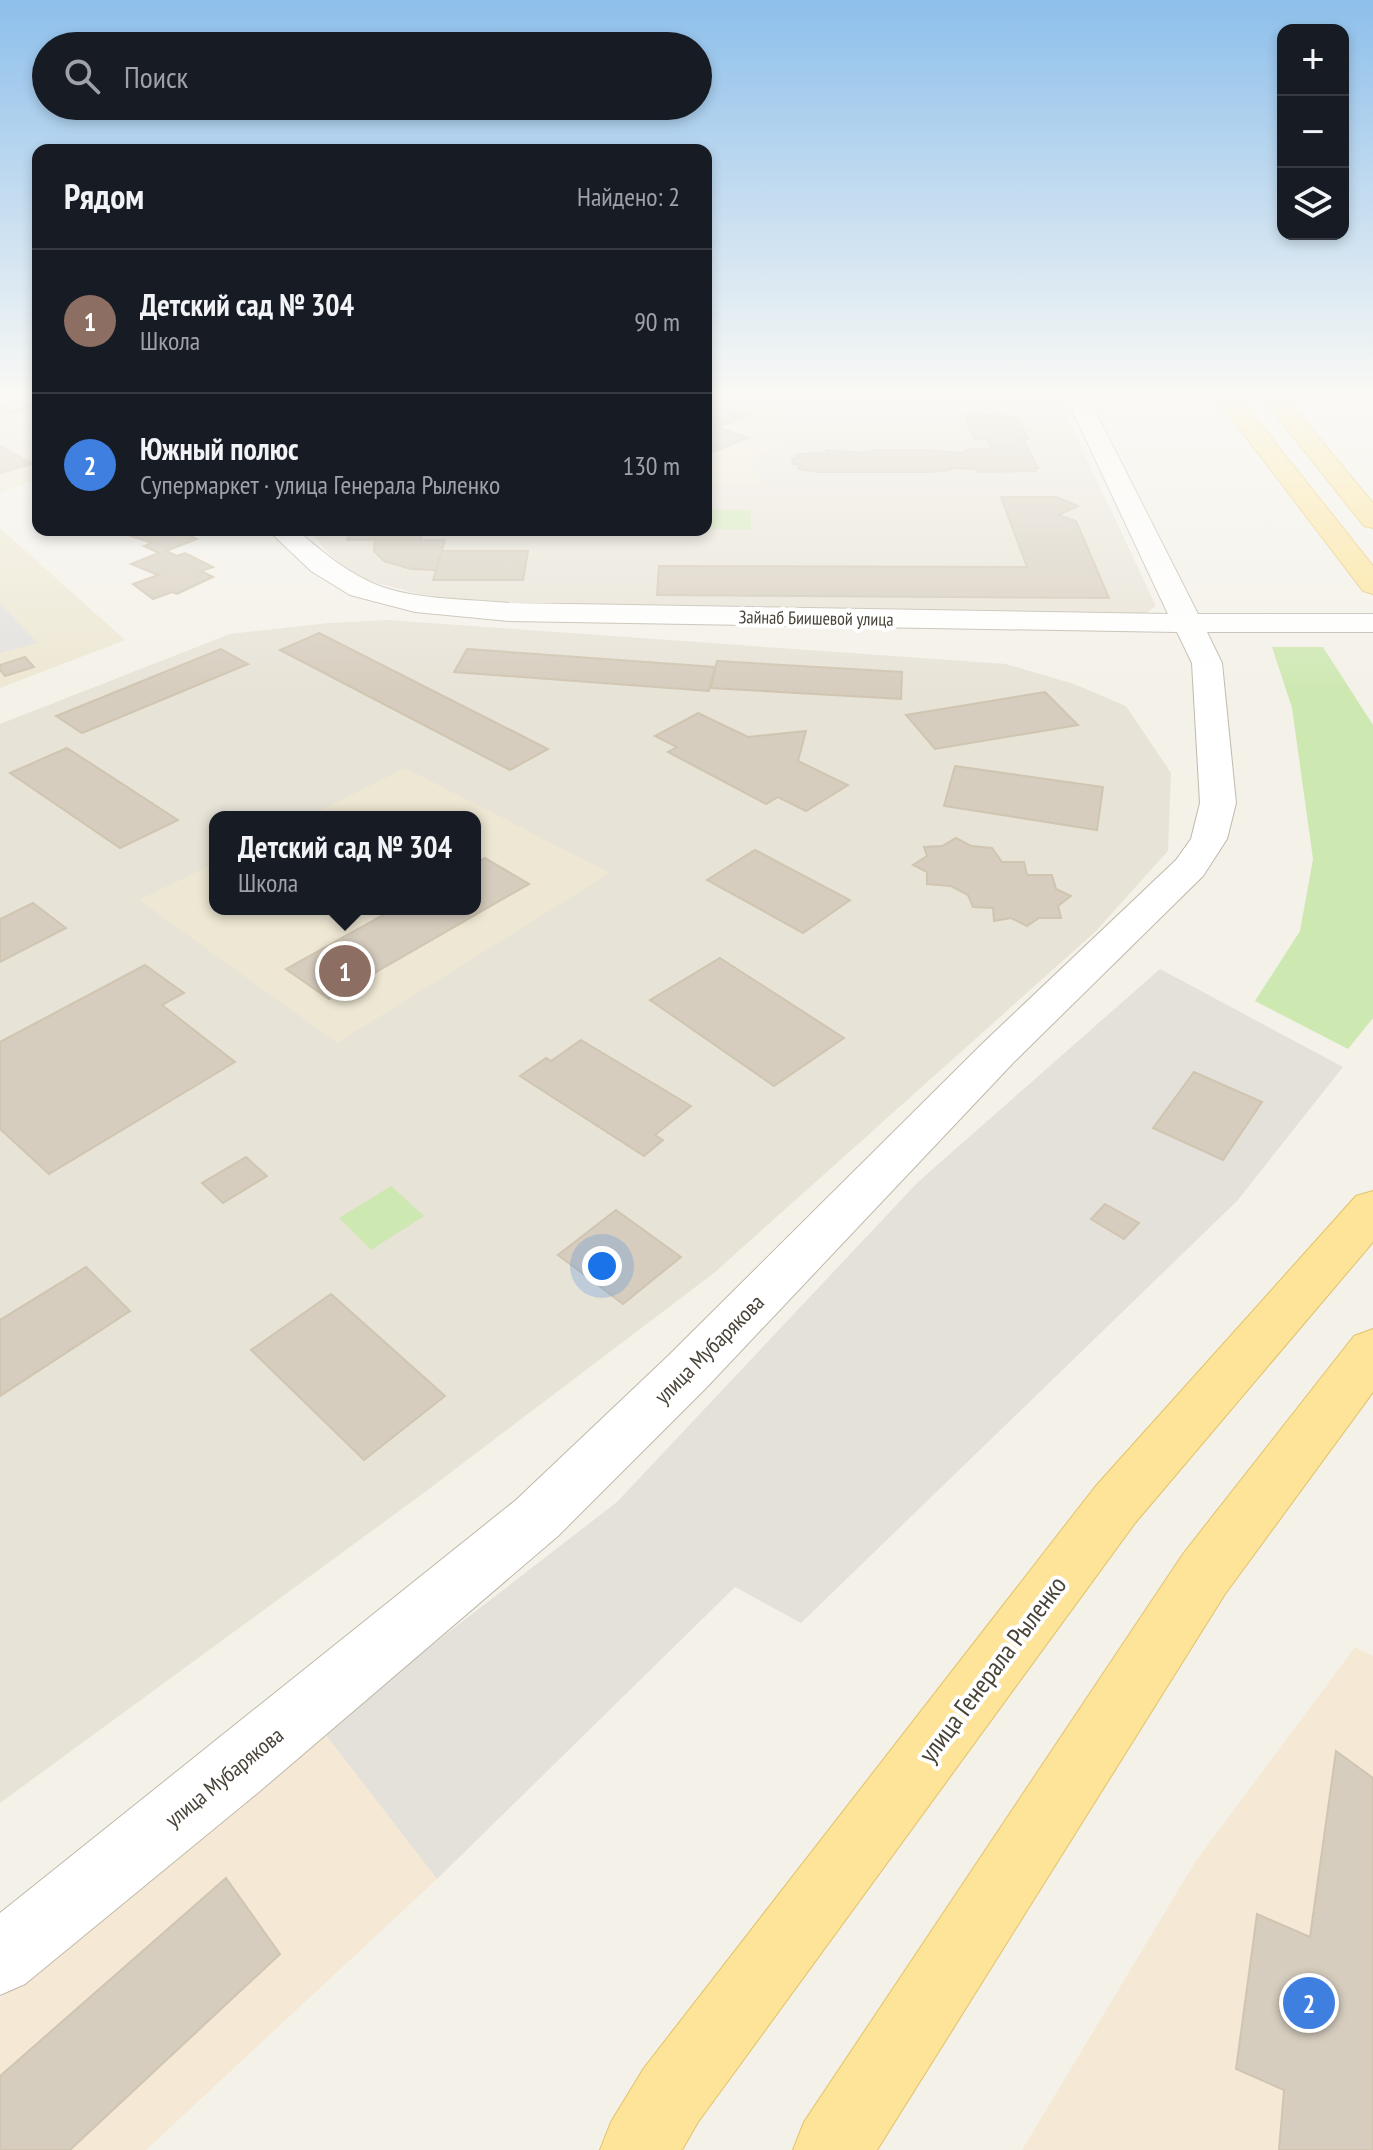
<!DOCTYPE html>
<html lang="ru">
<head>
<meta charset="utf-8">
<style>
  :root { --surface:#171b24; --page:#242831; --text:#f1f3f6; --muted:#9ea1a6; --line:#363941; --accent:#f7461d }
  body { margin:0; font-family:"PT Sans Narrow",sans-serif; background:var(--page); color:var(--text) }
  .controls { position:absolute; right:24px; top:24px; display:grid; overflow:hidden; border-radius:16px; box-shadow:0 4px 12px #0003 }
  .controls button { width:72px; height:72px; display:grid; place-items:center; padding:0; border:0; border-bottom:2px solid var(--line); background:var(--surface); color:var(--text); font:40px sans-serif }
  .you { position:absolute; left:602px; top:1266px; width:28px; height:28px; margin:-20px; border:6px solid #fff; border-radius:50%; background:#1a73e8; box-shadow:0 0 0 12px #1a73e833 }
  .badge { display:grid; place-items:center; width:52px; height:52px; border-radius:50%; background:var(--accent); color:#fff; font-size:26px; font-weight:700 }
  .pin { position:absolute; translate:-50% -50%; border:4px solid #fff; box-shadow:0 2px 8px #0006 }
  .popup { position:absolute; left:209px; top:811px; width:272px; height:104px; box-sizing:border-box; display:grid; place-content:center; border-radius:16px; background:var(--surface); filter:drop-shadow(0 2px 6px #0005); font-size:26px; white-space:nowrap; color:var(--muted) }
  .popup b { font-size:30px; color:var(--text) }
  .popup::after { content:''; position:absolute; left:50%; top:100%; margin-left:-16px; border:16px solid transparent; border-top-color:var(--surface) }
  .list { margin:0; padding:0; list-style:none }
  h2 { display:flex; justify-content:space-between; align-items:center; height:104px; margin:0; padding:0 32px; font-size:34px }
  h2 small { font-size:26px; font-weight:400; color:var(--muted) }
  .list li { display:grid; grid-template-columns:52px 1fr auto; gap:24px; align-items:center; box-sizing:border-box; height:144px; padding:0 32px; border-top:2px solid var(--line) }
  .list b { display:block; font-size:30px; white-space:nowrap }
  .list p { margin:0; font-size:26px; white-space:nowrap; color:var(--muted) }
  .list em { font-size:26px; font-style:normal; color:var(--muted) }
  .icon { flex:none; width:44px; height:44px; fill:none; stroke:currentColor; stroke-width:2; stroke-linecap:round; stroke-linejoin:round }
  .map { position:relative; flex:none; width:1373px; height:2150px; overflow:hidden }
  .search { position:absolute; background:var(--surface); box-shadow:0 4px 12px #0003; left:32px; top:32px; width:680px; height:88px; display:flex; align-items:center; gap:20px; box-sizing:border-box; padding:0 28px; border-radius:44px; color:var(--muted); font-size:30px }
  .panel { position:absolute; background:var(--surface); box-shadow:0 4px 12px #0003; left:32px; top:144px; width:680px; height:392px; border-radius:16px }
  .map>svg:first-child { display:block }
  .residential { fill:#e8e3d7; fill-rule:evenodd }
  .commercial { fill:#f5e9d5 }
  .industrial { fill:#e4e0da }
  .education { fill:#ede7d3 }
  .green { fill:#cee8b2 }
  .parking { fill:#e3e1dd }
  .building { fill:#d6cdbe; stroke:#d0c5b1; stroke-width:2 }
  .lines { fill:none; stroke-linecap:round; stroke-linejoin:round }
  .minor-casing { stroke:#c0b9ab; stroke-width:2 }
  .major-casing { stroke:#e2c269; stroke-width:2 }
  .minor { fill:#fff; fill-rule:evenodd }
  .major { fill:#fde499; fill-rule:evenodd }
  .labels { text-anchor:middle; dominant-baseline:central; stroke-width:8; stroke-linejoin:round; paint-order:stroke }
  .far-street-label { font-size:18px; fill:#484237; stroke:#fff }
  .street-label { font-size:22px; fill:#484237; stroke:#fff }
  .near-street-label { font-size:26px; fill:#484237; stroke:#fff }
</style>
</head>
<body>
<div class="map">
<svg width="1373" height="2150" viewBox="0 0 1373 2150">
  <rect width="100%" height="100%" fill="#f4f1e9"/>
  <g class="residential">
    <path d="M706 391H1055L1156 606 1145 614 505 605 419 594 358 578 326 551 310 530H706Z"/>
    <path d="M388 620 1006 664 1074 684 1126 706 1171 773 1168 851 1096 931 714 1273 425 1492 0 1803V724L230 634 329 623ZM215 817H475V909H215Z"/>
  </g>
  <g class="commercial">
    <path d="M1355 1647 1373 1656V2150H1022L1195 1862Z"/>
    <path d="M322 1730 437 1879 146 2150H0V1998Z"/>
  </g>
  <path class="industrial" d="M1160 969 1343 1067 1237 1201 801 1623 735 1587 437 1879 322 1730 617 1502 918 1182Z"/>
  <g class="education">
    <path d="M0 391H38V479L0 493Z"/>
    <path d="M706 391H777L782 444 758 455 757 485H706Z"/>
    <path d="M0 528 125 640 0 688Z"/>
    <path d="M405 768 610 873 337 1043 139 900 215 863V909H475V817H307Z"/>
  </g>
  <g class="green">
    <path d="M706 510H750L751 529H706Z"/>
    <path d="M1272 647H1323L1373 725V1018L1348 1049 1255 1001 1300 931 1313 859 1292 708Z"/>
    <path d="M391 1186 424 1216 371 1250 339 1218Z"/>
  </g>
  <path class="parking" d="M0 603 37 643 0 653Z"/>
  <g class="building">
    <path d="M6 391 33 407 5 415 0 412V392Z"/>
    <path d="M706 391H748L749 400H731L732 410 748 415 718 427 748 438 706 454Z"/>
    <path d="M969 414 1018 417 1028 439H1023L1038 468H1035L1036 471 978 472 977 469 949 468 950 470 932 472H818L799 469 798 464H793L792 458H797V454L827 453 826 450 862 453 877 450H925L960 453 969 449H991L987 439H974L965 416Z"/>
    <path d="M0 446 32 464 0 473Z"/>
    <path d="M1001 497H1056L1078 506 1058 515 1076 521 1109 598 657 595 659 566 1027 567Z"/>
    <path d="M113 530 195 531 186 534 197 539 166 551 177 556 185 553 213 567 201 571 213 577 177 594 172 592 153 599 133 584 158 575 131 564 159 553 144 546 152 543Z"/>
    <path d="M351 530H423L420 540H347Z"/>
    <path d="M375 540H445L436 570 411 569 384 561 374 551Z"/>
    <path d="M442 551H528L523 580H433Z"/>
    <path d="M319 633 548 749 510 770 280 650Z"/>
    <path d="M221 649 248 664 82 733 56 716Z"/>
    <path d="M467 649 715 667 709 691 454 672Z"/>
    <path d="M25 657 34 667 5 676 0 670V665Z"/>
    <path d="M717 661 902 672 901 699 711 688Z"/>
    <path d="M1045 692 1078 725 935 749 906 715Z"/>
    <path d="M698 713 748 737 806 731 798 761 848 785 806 811 778 797 766 804 668 752 677 747 655 736Z"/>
    <path d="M67 748 178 820 120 848 10 773Z"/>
    <path d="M955 766 1103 787 1097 830 944 806Z"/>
    <path d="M956 838 971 846 992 848 1002 862H1024L1027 875H1052L1056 889 1071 896 1058 906 1061 918H1039L1027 926 1011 918 994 921 993 908 973 907 968 895 951 886 927 884V872L913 865 927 856 924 847 942 846Z"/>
    <path d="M755 850 850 900 803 933 707 880Z"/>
    <path d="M485 858 529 884 329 999 286 969 394 909H475V864Z"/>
    <path d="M33 903 66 928 0 962V919Z"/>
    <path d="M720 958 844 1038 774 1086 650 1000Z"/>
    <path d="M145 965 184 993 162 1005 235 1062 49 1174 0 1129V1042Z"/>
    <path d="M581 1040 691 1106 655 1135 663 1140 644 1156 520 1076 546 1058 551 1061Z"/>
    <path d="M1194 1072 1262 1102 1223 1160 1153 1128Z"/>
    <path d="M246 1157 267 1176 223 1203 202 1183Z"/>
    <path d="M1105 1204 1139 1223 1124 1239 1091 1219Z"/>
    <path d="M616 1210 681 1257 623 1304 558 1255Z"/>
    <path d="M86 1267 130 1311 0 1396V1320Z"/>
    <path d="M331 1294 445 1396 364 1460 251 1350Z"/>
    <path d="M1336 1751 1373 1778V2150H1279L1284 2090 1236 2069 1257 1914 1310 1937Z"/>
    <path d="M226 1878 280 1954 70 2150H0V2076Z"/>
  </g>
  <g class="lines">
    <g class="minor-casing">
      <path id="minor" d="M1063 391H1085L1198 614H1373V632H1207L1222 663 1236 803 1227 839 1203 876 1013 1063 706 1388 558 1536 260 1791 25 1984 0 1995V1913L516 1500 668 1356 983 1043 1176 860 1191 839 1200 803 1192 663 1177 632 509 621 415 612 350 595 311 571 268 530H297C319 549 341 568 368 581 405 600 467 599 509 603L1168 614Z"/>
    </g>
    <g class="major-casing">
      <g id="major">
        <path d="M1211 391H1234L1373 566V594L1363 591Z"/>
        <path d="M1257 391H1280L1373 503V528L1364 526Z"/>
        <path d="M1373 1191V1242L1135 1523 698 2122 682 2150H600L611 2122 644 2068 1095 1487 1356 1196Z"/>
        <path d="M1373 1329V1392L1225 1594 877 2150H793L804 2122 1183 1554 1354 1336Z"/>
      </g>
    </g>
    <use href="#minor" class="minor"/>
    <use href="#major" class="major"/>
  </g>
  <linearGradient id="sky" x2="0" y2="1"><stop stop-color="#8dbfeb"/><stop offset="0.57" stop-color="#faf9f5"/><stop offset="1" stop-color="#faf9f5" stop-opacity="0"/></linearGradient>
  <rect width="1373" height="692" fill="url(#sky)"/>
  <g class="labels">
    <g class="far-street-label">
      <text transform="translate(816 618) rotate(1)">Зайнаб Биишевой улица</text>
    </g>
    <g class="street-label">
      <text transform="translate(709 1349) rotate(-45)">улица Мубарякова</text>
      <text transform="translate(224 1777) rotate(-39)">улица Мубарякова</text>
    </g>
    <g class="near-street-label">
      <text transform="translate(992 1669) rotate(-53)">улица Генерала Рыленко</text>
    </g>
  </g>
</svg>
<div class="controls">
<button>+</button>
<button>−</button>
<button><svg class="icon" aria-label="layers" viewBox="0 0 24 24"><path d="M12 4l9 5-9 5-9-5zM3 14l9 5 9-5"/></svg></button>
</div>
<div class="you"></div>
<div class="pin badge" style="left:345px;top:971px;background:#8d6e63">1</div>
<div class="popup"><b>Детский сад № 304</b>Школа</div>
<div class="pin badge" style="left:1309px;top:2003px;background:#3f7fe0">2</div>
<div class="search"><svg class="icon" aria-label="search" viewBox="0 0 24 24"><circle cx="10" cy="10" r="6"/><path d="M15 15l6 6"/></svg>Поиск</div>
<section class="panel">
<h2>Рядом<small>Найдено: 2</small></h2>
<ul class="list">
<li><span class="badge" style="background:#8d6e63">1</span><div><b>Детский сад № 304</b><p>Школа</p></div><em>90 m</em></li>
<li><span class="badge" style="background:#3f7fe0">2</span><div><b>Южный полюс</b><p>Супермаркет · улица Генерала Рыленко</p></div><em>130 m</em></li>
</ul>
</section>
</div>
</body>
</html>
